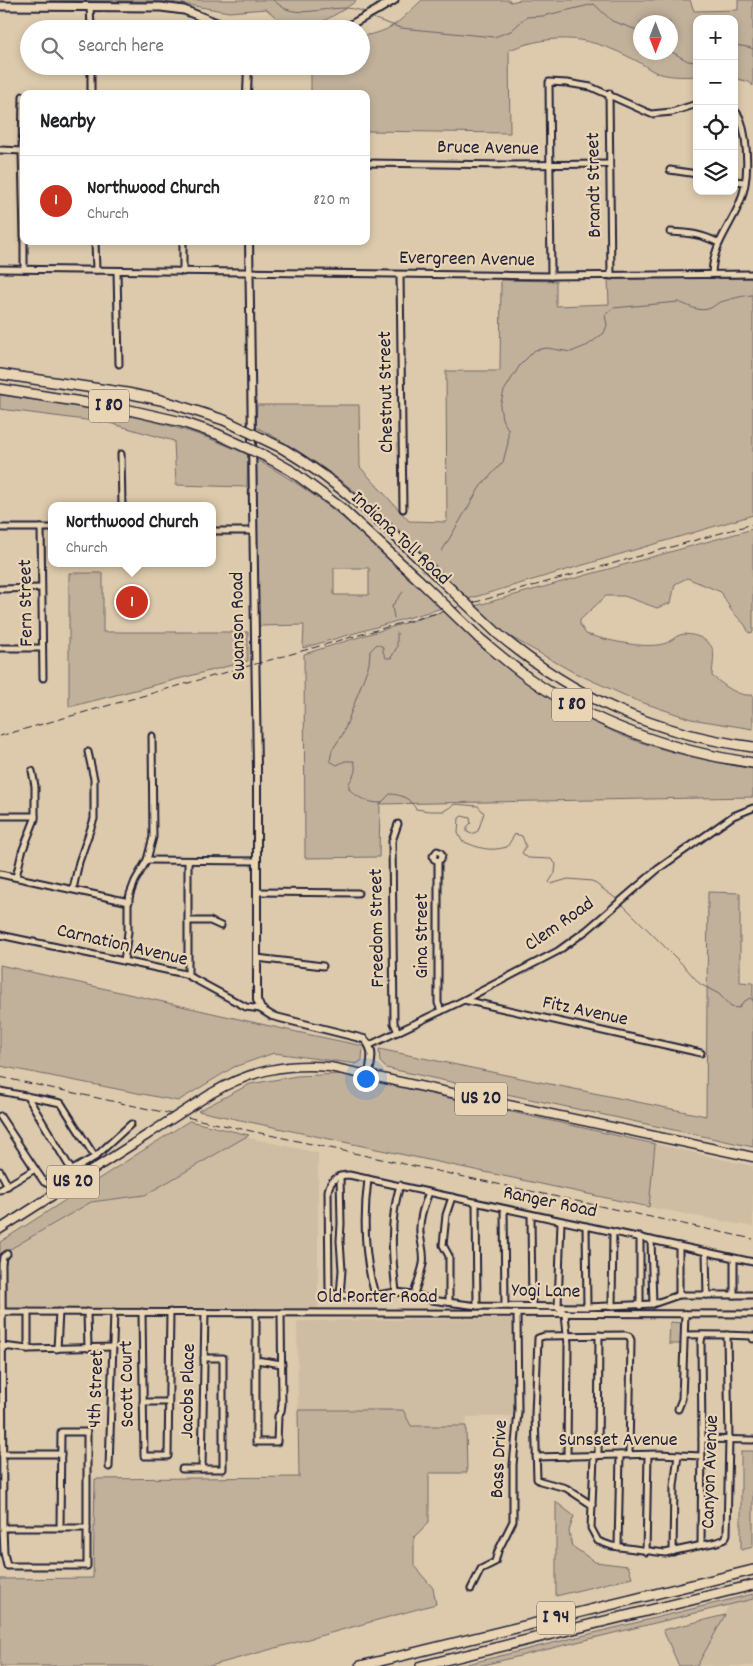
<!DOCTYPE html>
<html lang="en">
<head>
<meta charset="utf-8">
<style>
  :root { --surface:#fff; --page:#f2f2f2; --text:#202124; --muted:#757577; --line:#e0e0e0; --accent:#c8321e }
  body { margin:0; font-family:Dekko,sans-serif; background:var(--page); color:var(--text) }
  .controls { position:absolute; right:15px; top:15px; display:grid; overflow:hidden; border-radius:10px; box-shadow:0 2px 8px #0003 }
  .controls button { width:45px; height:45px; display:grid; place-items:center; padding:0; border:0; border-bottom:1px solid var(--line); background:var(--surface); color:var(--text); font:25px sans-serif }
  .compass { position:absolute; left:633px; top:15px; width:45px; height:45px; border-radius:50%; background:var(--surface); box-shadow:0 2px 8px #0003; rotate:180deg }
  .you { position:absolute; left:365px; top:1078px; width:18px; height:18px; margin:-12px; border:4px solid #fff; border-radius:50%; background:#1a73e8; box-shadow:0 0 0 8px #1a73e833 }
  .badge { display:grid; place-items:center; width:32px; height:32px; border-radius:50%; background:var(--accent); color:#fff; font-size:16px; font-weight:700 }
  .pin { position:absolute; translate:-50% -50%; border:2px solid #fff; box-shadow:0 1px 5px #0006 }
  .popup { position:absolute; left:48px; top:502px; width:168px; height:65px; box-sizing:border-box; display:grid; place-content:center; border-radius:10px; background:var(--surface); filter:drop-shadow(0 1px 4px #0005); font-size:16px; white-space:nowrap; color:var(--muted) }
  .popup b { font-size:19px; color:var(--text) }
  .popup::after { content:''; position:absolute; left:50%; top:100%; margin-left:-10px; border:10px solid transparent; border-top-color:var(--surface) }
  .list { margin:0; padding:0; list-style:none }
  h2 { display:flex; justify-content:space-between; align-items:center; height:65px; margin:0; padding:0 20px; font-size:21px }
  h2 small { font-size:16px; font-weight:400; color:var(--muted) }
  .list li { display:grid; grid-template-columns:32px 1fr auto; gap:15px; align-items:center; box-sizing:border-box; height:90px; padding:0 20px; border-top:1px solid var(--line) }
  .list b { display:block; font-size:19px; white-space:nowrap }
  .list p { margin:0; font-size:16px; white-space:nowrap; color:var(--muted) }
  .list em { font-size:16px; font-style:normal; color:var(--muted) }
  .icon { flex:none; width:28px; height:28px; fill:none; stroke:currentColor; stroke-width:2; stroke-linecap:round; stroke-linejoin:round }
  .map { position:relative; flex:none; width:753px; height:1666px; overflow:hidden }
  .search { position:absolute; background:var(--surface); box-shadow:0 2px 8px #0003; left:20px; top:20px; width:350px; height:55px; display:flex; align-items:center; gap:12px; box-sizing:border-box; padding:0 18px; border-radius:28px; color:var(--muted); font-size:19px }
  .panel { position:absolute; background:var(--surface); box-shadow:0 2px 8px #0003; left:20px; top:90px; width:350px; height:155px; border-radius:10px }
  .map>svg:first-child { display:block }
  .built { fill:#cebda3 }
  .green { fill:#c1b19b; stroke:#726a6b; fill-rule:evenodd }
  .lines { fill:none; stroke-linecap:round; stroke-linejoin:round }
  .stream { stroke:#696266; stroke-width:1 }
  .minor-casing { stroke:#22223b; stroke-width:9 }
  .tertiary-casing { stroke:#22223b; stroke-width:10 }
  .secondary-casing { stroke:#22223b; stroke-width:11 }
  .primary-casing { stroke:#22223b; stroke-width:11 }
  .motorway-casing { stroke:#22223b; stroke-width:12 }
  .minor { stroke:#e9d5b3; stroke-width:5 }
  .tertiary { stroke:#e9d5b3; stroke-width:6 }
  .secondary { stroke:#e9d5b3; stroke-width:7 }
  .primary { stroke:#e9d5b3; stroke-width:8 }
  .motorway { stroke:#e9d5b3; stroke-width:9 }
  .rail { stroke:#22223b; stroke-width:1; stroke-dasharray:8 4; stroke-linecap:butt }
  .primary-bridge-casing { stroke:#22223b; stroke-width:11; stroke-linecap:butt }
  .motorway-bridge-casing { stroke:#22223b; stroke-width:12; stroke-linecap:butt }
  .primary-bridge { stroke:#e9d5b3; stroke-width:8 }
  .motorway-bridge { stroke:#e9d5b3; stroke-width:9 }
  .labels { text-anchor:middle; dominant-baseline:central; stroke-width:4.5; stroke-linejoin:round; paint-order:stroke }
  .shield { fill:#e9d5b3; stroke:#5e585f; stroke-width:1 }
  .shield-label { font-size:19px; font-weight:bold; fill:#22223b }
  .street-label { font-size:20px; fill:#22223b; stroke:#e9d5b3 }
</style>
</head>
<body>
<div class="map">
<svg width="753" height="1666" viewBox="0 0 753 1666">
  <rect width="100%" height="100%" fill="#ddcaac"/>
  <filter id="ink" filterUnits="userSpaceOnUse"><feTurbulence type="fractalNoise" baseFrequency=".02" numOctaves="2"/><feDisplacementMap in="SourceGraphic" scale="10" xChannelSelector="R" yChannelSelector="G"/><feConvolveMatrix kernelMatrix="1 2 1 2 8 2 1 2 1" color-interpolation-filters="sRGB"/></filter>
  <g filter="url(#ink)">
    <g class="built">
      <path d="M245 1137 318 1153V1308L0 1307V1255L91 1202 145 1195Z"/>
      <path d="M655 1144 753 1166V1227L649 1207Z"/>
      <path d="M521 1318 523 1416 467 1417 466 1426H411L403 1410H298L297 1321Z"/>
      <path d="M753 1599V1666H712L709 1665 697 1666 729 1605Z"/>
    </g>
    <g class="green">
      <path d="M49 0H357C347 9 310 31 297 28 284 26 276 17 266 9L229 12 171 2Z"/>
      <path d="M422 0H510V2L520 0H690L694 11 738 10V0H753V86L749 82 734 78V19H697V76C684 77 667 77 655 72 648 69 642 63 635 60 589 36 557 32 509 50L510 133 366 131V94H311V66H361V36C393 32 400 20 422 0ZM640 22H670V52H640Z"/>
      <path d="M753 278V515L468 599C402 530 343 472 256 427L257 405H359L360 467 409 521 447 522 446 371H500L501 280 556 281V306L609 304 608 279Z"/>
      <path d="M0 395C85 407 170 417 248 455L247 487 176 485 174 441 109 423 0 409Z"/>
      <path d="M255 459C327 496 384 553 442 608L303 648 304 625 259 626ZM334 568H369V595H334Z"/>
      <path d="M753 529V632L749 633 745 625 731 610 721 592 687 578 675 584 671 603 657 608 624 596H606L580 620V625L586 634C606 640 642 649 663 644 669 643 674 637 680 635 685 633 694 635 699 637 719 646 713 657 712 676 723 684 737 697 753 695V729L691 719 635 700 573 672 502 632 475 606Z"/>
      <path d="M69 573H103V632H248V661L69 707Z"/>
      <path d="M444 611C491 658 530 689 590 720 604 727 619 735 634 740 673 754 713 762 753 769V797L380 804 379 857 305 858 304 654Z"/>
      <path d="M708 892 740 893V982L753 983V1147L386 1068 380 1062 379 1049 706 1116Z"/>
      <path d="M0 965 283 1029 363 1046 362 1060 357 1064 274 1053 234 1067 178 1101 0 1066Z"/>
      <path d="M341 1074 655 1144 649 1207 198 1111 250 1084 297 1076Z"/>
      <path d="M189 1121 249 1135 145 1195 91 1202 0 1255V1242Z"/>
      <path d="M670 1322 682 1323V1344H669Z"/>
      <path d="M298 1410H403L411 1426H466L467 1473H429V1522L414 1537V1566L433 1588 436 1604 210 1666H0V1579L93 1578 95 1479 299 1477Z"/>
      <path d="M741 1451H753V1547L741 1550Z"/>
      <path d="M556 1502 574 1516 569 1531 572 1546 595 1562 628 1566 632 1577 556 1596Z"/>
      <path d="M753 1594V1599L479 1666H459Z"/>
      <path d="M725 1615 697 1666H679L663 1630Z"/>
    </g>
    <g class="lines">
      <g class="stream">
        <path d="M273 0C277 3 281 7 286 9 310 18 340 0 367 13"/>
        <path d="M370 16 375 19 401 28 494 37 511 31 526 17 543 16 594 4 612 21 640 31"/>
        <path d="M734 45 748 47 753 49"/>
        <path d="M670 51 688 61 697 62"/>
        <path d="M442 551 480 487 503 462 508 443V429L502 419 500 406 504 391 520 365 535 350 547 348 571 352 588 345 604 333 607 325 605 315 613 308 678 302C688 305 697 312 708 309 712 308 715 305 718 303 726 300 745 295 753 295"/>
        <path d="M394 618 392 606 403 592"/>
        <path d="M397 633V647L391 658H386L383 652V647L377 644 370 651 369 664 343 734 332 750 330 761 337 765 345 761H354C357 769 354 776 349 783V789C358 798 368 803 381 803L390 794C403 795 409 798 416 809L429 811H444L455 804 478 806 484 813 478 831 472 834 467 832V827L471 823 470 818 462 816 459 818 458 833 462 841C479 848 488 852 507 847L515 834 522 836 526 846 522 853 528 858 551 859 556 864 555 873 549 882 551 884 568 879 592 881 618 900"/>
        <path d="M621 903 684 966 700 984 719 994 731 1007 739 1008 743 1002 750 998 753 1000"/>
      </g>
      <g class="minor-casing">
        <g id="minor">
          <path d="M90 6 91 29"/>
          <path d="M609 93 611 276"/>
          <path d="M91 94V66"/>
          <path d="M23 96 22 151 24 237"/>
          <path d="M0 150 24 151"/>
          <path d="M366 163 508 165 609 164"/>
          <path d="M670 170 697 174"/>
          <path d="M734 181 745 182"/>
          <path d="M670 232C690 233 701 234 719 243"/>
          <path d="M24 241V269"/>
          <path d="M95 241 96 270"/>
          <path d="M183 241V272"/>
          <path d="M0 269 551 276 753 274"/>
          <path d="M117 271 119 364"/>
          <path d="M712 274C713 246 727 231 738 207 748 186 748 160 745 138 743 128 742 117 734 110"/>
          <path d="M400 275 403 509"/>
          <path d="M551 276 549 82 567 83 591 87 651 114 672 112 697 104"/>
          <path d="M121 454 122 506"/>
          <path d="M0 528H52"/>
          <path d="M41 528 43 678"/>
          <path d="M212 531H253"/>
          <path d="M0 589 41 588"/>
          <path d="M0 648H42"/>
          <path d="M0 816H35"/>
          <path d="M147 860 257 861"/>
          <path d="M188 861V975"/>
          <path d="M438 861 441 859 442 855 440 852 437 851 433 856 434 859 438 861V1003L441 1011"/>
          <path d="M0 874 129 902"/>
          <path d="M16 877 22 852 35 819V786L32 771"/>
          <path d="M73 889 79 862 94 819V779L88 752"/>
          <path d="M257 892 358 893"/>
          <path d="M188 921H210L221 926"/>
          <path d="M0 935 185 974 246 1007 261 1009"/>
          <path d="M257 958 323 966"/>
          <path d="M124 961 128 932V904L130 894 135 881 147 860 153 837 152 736"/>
          <path d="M464 1000 701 1053"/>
          <path d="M398 1032 394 1023 392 841 398 824"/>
          <path d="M370 1045 464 1000 558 951 587 930 658 869 733 816 753 808"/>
          <path d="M0 1091 61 1103 95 1157"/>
          <path d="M27 1096 72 1171"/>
          <path d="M0 1116 35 1169"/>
          <path d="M0 1171 8 1186"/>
          <path d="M368 1179C363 1218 364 1257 375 1295"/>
          <path d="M0 1190 35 1169 44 1182 48 1184 95 1157 131 1124"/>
          <path d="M476 1203 477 1306"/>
          <path d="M504 1209 505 1306"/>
          <path d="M531 1215 532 1306"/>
          <path d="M561 1221 558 1307 565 1314 568 1344 567 1457"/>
          <path d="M586 1226 587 1307"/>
          <path d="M651 1240 653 1304"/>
          <path d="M706 1252 707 1295"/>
          <path d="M7 1254 3 1257 2 1264 3 1528 4 1553 7 1566H87V1432H61L60 1528"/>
          <path d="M753 1262 349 1175C338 1175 330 1180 328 1191L329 1288 330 1292 334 1294 364 1297 396 1292 414 1294 431 1300 478 1306 587 1307 653 1304 679 1295H753"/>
          <path d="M396 1292C392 1256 389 1221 400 1185"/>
          <path d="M414 1294C417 1284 421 1274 423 1264 425 1253 421 1244 420 1233 419 1218 424 1206 429 1192"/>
          <path d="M679 1295V1246"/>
          <path d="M734 1295V1259"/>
          <path d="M340 1296 342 1270 340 1241 341 1224 340 1176"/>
          <path d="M449 1302V1256L443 1245 446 1215 452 1197"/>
          <path d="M612 1306 613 1232"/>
          <path d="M640 1306V1237"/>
          <path d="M0 1312 753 1314"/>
          <path d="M28 1312V1349"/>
          <path d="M87 1312 88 1348"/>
          <path d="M142 1312 144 1456H168L170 1312"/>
          <path d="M256 1313V1442H277L278 1416 281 1411 282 1404 281 1313"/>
          <path d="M685 1335C708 1334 730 1335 753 1336V1339"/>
          <path d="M2 1346 28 1349 113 1347"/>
          <path d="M57 1349 59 1312"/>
          <path d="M256 1360 282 1364"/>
          <path d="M143 1402H168"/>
          <path d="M678 1409 682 1399 685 1314"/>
          <path d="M702 1439 753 1440"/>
          <path d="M2 1454H61"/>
          <path d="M598 1456 599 1335"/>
          <path d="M536 1457 659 1454 701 1456"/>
          <path d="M594 1457 591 1528 598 1541 612 1546 665 1553 717 1542 725 1539 727 1534 729 1439 727 1335"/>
          <path d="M109 1467 114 1312"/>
          <path d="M182 1469H223V1358H204"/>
          <path d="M202 1469 205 1313"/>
          <path d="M592 1505 566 1488 540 1481 537 1479 535 1415 538 1338 544 1336 625 1335 629 1336 631 1340 629 1455"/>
          <path d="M3 1528H87"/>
          <path d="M701 1545 702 1439 701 1342 702 1336"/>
          <path d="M618 1547 620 1455"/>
          <path d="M646 1552 648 1455"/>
          <path d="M673 1552 674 1486 678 1455"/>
          <path d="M471 1589 481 1569 495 1562 498 1551 513 1521V1465L518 1412 517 1314"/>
        </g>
      </g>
      <g class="tertiary-casing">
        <g id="tertiary">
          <path d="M350 25 379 9"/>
          <path d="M247 94 248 66"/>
          <path d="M249 241 257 768V1000L261 1009 272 1016 364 1039C375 1050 371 1060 369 1074"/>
        </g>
      </g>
      <g class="secondary-casing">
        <g id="secondary">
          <path d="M0 6 161 7 184 10 232 29"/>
          <path d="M379 9 394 0"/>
          <path d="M340 29 350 25"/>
        </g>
      </g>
      <g class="primary-casing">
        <g id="primary">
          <path d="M212 1093C249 1071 286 1063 330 1067L753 1157"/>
          <path d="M0 1229 147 1135"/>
        </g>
      </g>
      <g class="motorway-casing">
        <g id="motorway">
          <path d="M0 374 127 393 161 400 224 420"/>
          <path d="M0 389 125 409 182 422 217 434"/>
          <path d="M282 448C341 483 389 529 438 577"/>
          <path d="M290 470 340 507 419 580"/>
          <path d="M498 634C576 699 653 733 753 747"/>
          <path d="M479 638C496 652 512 666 530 679 597 726 672 751 753 763"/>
          <path d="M360 1666 753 1570"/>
          <path d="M421 1666 753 1585"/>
        </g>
      </g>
      <use href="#minor" class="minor"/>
      <use href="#tertiary" class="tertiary"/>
      <use href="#secondary" class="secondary"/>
      <use href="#primary" class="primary"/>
      <use href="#motorway" class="motorway"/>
      <g class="rail">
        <path d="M0 736 753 524"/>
        <path d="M0 1077 753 1239"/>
      </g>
      <g class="primary-bridge-casing">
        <path id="primary-bridge" d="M147 1135 212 1093"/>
      </g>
      <g class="motorway-bridge-casing">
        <g id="motorway-bridge">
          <path d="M224 420 282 448"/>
          <path d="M217 434 267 457 290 470"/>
          <path d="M438 577 498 634"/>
          <path d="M419 580 479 638"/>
        </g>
      </g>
      <use href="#primary-bridge" class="primary-bridge"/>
      <use href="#motorway-bridge" class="motorway-bridge"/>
    </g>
  </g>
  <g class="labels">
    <g class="shield">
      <rect x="89" y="389.5" width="40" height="33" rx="4"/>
      <rect x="552" y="688.5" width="40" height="33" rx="4"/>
      <rect x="455" y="1082.5" width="52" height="33" rx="4"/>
      <rect x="47" y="1165.5" width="52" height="33" rx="4"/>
      <rect x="537" y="1601.5" width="38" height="33" rx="4"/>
    </g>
    <g class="shield-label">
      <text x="109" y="406">I 80</text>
      <text x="572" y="705">I 80</text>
      <text x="481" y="1099">US 20</text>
      <text x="73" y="1182">US 20</text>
      <text x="556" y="1618">I 94</text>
    </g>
    <g class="street-label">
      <text transform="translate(488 149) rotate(1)">Bruce Avenue</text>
      <text transform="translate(595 185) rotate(-91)">Brandt Street</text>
      <text transform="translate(467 260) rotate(1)">Evergreen Avenue</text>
      <text transform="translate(387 392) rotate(-91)">Chestnut Street</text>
      <text transform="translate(400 539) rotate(43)">Indiana Toll Road</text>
      <text transform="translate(27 603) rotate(-91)">Fern Street</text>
      <text transform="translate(239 626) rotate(-91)">Swanson Road</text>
      <text transform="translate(560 925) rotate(-35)">Clem Road</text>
      <text transform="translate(378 928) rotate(-91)">Freedom Street</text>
      <text transform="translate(423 936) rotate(-90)">Gina Street</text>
      <text transform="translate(122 946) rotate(13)">Carnation Avenue</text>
      <text transform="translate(585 1012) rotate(12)">Fitz Avenue</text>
      <text transform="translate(550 1203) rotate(12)">Ranger Road</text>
      <text transform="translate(546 1292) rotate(1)">Yogi Lane</text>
      <text x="377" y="1298">Old Porter Road</text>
      <text transform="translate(128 1384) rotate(-91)">Scott Court</text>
      <text transform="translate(97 1389) rotate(-88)">4th Street</text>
      <text transform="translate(189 1391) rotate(-89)">Jacobs Place</text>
      <text x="618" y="1441">Sunsset Avenue</text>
      <text transform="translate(500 1459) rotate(-87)">Bass Drive</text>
      <text transform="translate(711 1472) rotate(-88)">Canyon Avenue</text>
    </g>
  </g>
</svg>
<div class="controls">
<button>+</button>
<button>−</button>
<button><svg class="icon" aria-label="locate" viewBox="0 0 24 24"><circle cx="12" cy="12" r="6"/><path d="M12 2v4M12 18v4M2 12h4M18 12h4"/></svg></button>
<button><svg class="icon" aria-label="layers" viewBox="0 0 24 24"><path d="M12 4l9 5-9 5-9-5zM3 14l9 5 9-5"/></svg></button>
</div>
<svg class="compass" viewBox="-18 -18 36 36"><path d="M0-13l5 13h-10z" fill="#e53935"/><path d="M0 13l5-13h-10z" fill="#757577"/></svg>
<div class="you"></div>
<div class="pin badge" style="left:132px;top:602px">1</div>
<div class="popup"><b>Northwood Church</b>Church</div>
<div class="search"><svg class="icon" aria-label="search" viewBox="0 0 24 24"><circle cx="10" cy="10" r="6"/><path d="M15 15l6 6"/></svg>Search here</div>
<section class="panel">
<h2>Nearby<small></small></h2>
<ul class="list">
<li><span class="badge">1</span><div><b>Northwood Church</b><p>Church</p></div><em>820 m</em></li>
</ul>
</section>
</div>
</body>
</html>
